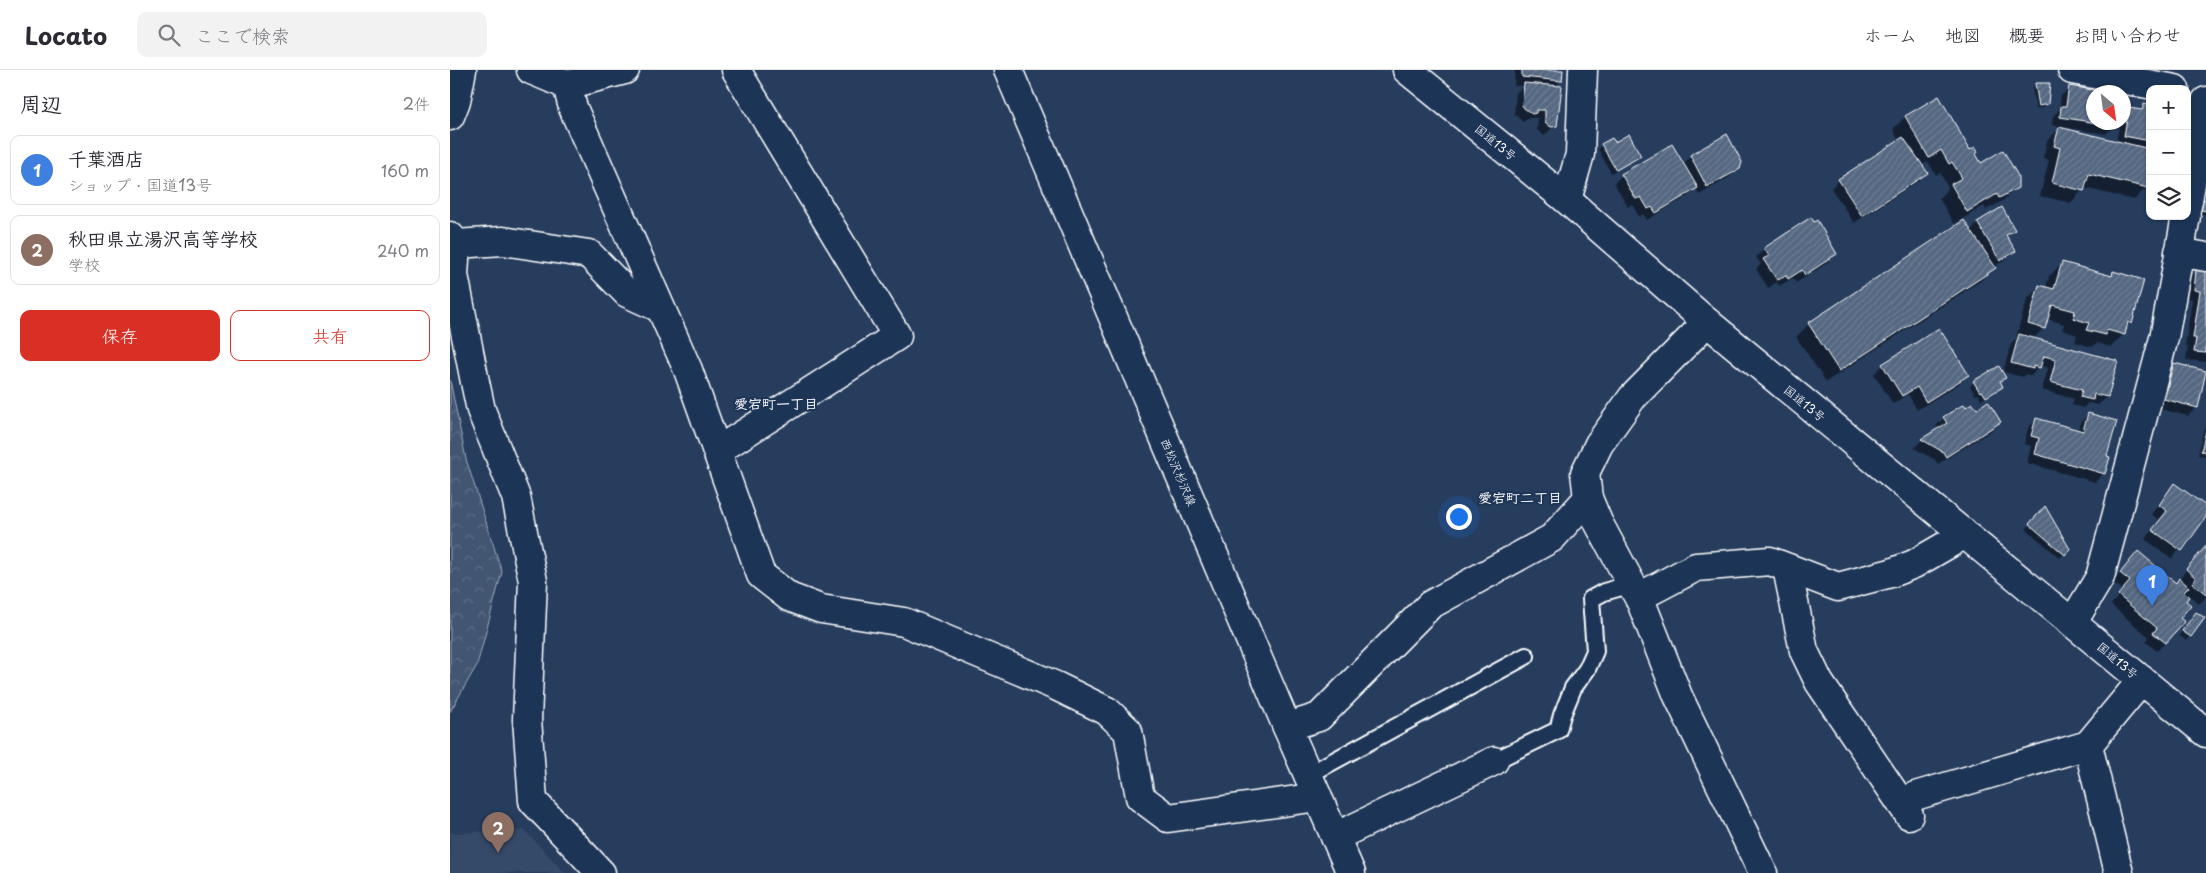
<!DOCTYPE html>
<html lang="ja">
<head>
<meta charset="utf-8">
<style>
  :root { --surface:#fff; --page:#f2f2f3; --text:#2b2b33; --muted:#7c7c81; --line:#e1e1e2; --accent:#d93025 }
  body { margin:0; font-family:"Playpen Sans","Klee One",sans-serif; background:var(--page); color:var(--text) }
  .controls { position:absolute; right:15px; top:15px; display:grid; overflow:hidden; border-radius:10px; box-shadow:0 1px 4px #0004 }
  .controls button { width:45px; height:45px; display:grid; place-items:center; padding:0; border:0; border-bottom:1px solid var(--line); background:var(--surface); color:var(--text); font:25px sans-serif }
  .compass { position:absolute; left:1636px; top:15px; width:45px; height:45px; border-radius:50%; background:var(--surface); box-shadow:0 1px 4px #0004; rotate:151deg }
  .you { position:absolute; left:1008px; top:446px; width:18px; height:18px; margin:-12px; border:4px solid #fff; border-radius:50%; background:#1a73e8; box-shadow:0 0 0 8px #1a73e833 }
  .badge { display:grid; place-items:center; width:32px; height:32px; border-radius:50%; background:var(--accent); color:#fff; font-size:16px; font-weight:700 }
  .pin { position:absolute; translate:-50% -41px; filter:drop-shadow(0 1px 2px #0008) }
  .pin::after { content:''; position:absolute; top:26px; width:18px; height:15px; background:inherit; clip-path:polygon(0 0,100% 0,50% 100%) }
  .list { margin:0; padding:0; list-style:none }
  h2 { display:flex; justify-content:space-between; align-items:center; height:65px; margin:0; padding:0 20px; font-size:21px }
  h2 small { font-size:16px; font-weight:400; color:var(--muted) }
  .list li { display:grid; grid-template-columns:32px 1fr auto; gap:15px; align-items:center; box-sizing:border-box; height:70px; margin:0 10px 10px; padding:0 10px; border:1px solid var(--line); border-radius:10px }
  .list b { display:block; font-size:19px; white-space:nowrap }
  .list p { margin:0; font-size:16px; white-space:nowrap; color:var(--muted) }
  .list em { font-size:16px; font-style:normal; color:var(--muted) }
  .actions { display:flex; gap:10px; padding:15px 20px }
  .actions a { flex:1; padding:11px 0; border:1px solid var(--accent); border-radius:10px; text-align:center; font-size:18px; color:var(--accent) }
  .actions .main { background:var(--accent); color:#fff }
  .icon { flex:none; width:28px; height:28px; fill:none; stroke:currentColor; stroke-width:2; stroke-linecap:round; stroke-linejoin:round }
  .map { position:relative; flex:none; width:1756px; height:803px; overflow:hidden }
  header { display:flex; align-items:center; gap:30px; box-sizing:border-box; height:70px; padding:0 25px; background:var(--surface); border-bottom:1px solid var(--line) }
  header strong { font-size:24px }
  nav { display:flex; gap:28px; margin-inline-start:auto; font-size:18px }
  .search { width:350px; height:45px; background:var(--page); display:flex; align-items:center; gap:12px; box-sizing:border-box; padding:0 18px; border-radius:10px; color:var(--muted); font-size:19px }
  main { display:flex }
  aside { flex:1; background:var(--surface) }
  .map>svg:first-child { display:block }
  .built { fill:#344a68 }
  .forest { fill:url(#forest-crowns); stroke:#a0aab8 }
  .shadow { fill:#0007 }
  .building { fill:url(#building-hatch); stroke:#fff }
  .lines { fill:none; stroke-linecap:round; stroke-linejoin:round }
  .lane-casing { stroke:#fff; stroke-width:20 }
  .street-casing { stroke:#fff; stroke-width:31 }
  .secondary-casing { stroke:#fff; stroke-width:31 }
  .highway-casing { stroke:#fff; stroke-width:31 }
  .lane { stroke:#1d3557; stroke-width:16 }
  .street { stroke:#1d3557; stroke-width:28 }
  .secondary { stroke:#1d3557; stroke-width:28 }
  .highway { stroke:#1d3557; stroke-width:28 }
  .labels { text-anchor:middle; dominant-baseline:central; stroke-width:4; stroke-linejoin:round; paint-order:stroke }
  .street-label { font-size:12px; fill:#fff; stroke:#1d3557 }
  .neighbourhood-label { font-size:14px; font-weight:bold; fill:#fff; stroke:#1d3557 }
</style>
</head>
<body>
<header>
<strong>Locato</strong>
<div class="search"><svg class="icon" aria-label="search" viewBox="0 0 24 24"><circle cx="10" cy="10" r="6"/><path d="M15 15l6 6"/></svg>ここで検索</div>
<nav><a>ホーム</a><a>地図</a><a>概要</a><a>お問い合わせ</a></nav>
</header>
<main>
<aside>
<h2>周辺<small>2件</small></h2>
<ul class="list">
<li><span class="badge" style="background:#3f7fe0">1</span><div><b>千葉酒店</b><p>ショップ · 国道13号</p></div><em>160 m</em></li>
<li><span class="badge" style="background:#8d6e63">2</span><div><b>秋田県立湯沢高等学校</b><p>学校</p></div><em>240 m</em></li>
</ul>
<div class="actions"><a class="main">保存</a><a>共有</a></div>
</aside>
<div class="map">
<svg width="1756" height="803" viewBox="0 0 1756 803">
  <defs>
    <pattern id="forest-crowns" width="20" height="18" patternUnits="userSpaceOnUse" patternTransform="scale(1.25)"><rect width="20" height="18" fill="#425672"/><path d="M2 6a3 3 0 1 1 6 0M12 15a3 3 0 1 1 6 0" fill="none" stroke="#5e6f87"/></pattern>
    <pattern id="building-hatch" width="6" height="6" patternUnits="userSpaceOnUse" patternTransform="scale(1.25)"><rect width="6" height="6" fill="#556781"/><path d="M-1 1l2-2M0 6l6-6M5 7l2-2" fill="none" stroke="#6e7e94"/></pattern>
  </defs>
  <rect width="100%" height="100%" fill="#263d5e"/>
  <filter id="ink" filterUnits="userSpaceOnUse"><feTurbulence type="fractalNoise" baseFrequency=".02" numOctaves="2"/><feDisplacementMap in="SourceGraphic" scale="10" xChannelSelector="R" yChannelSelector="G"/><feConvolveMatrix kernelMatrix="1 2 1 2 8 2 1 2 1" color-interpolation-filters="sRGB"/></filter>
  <g filter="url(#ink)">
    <path class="built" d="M74 760 116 803H0V763Z"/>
    <path class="forest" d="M0 310 16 389 52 502 27 595 0 642Z"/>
    <g class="shadow">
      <path d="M1065 0H1112L1111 10 1105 17 1107 53 1094 66 1087 60 1088 48H1079L1073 52 1064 44 1066 23 1073 16H1064Z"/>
      <path d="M1586 14 1597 34 1593 38 1586 39 1582 18Z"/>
      <path d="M1620 18 1647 22H1644V52H1665L1664 56 1656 64 1611 57V59L1666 72 1670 52H1674V45L1679 39 1688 41 1694 35 1700 36V106L1697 117 1684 130 1634 118 1621 133 1590 126 1599 90 1593 88 1597 71 1611 57 1602 55 1603 46 1609 40 1611 26Z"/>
      <path d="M1488 27 1520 81 1524 84 1530 95 1566 117 1554 130 1536 140 1534 136 1504 154 1489 128 1498 118 1490 103 1486 105 1478 92 1471 96 1476 103 1467 112 1404 153 1381 118 1389 110 1449 71 1443 59 1455 47Z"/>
      <path d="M1152 75 1190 86 1161 103 1148 79Z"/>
      <path d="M1241 86 1289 98 1280 107 1249 125 1246 119 1238 126 1197 150 1193 144 1189 147 1182 134 1178 137 1164 113 1172 105 1233 94Z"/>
      <path d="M1756 131V145L1745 143Z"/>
      <path d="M1551 139 1563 159 1556 167 1564 181 1556 190 1543 197 1532 210 1376 312 1346 267 1359 254 1514 152 1520 161 1528 153Z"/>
      <path d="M1315 179 1386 184 1377 193 1346 213 1343 208 1329 216 1327 212 1318 218 1306 199 1311 194 1306 187Z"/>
      <path d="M1612 194 1659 207 1664 202 1681 253 1675 259 1674 264 1661 277 1647 273 1642 277 1625 272 1627 265 1612 260 1614 254 1597 249 1594 258 1583 269 1666 292 1657 327 1648 335 1638 333 1633 338 1622 335 1624 329 1592 320 1598 298 1590 295 1581 306 1576 304 1573 307 1553 302 1561 274 1568 267H1566L1577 229 1590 216 1596 218 1599 206Z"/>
      <path d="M1747 201 1756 203V292L1736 290 1738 276H1735L1742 229 1736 228 1738 210Z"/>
      <path d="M1488 260 1517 305 1509 314 1467 340 1458 324 1443 334 1424 304 1433 295Z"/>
      <path d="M1724 294 1756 302 1747 337 1738 346 1706 338 1716 303Z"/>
      <path d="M1554 308 1550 312 1551 317 1547 321 1531 330 1528 324 1525 325 1520 316 1524 312Z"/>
      <path d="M1516 338 1526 340 1550 352 1541 361 1488 394 1485 390 1464 378 1472 370 1488 360 1486 356 1494 348Z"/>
      <path d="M1639 344 1656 387 1654 403 1645 412 1577 393 1581 376 1574 374 1578 358 1586 350 1628 361 1630 353Z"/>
      <path d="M1756 359V386L1748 385 1753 362Z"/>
      <path d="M1724 415 1756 438V445L1722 489 1695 469 1709 450 1701 444Z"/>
      <path d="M1595 438 1619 479 1610 488 1576 459Z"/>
      <path d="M1756 476V527L1749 534 1739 525 1734 531 1716 572 1707 581 1696 572 1699 567 1661 535 1673 520 1662 512 1680 491 1725 514Z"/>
      <path d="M1742 547 1753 549 1736 571 1729 565Z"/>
    </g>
    <g class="building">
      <path d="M1072 0H1113L1112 11 1072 7Z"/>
      <path d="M1074 13 1112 16 1107 56 1101 57 1095 52V40H1086V43L1082 44 1074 38 1072 35Z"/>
      <path d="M1585 13H1600L1598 34 1589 36Z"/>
      <path d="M1619 16 1655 22H1644V52H1666L1665 56 1610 47 1611 36H1616Z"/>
      <path d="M1489 26 1520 80 1525 77 1528 82 1526 84 1531 93 1553 80 1568 106V118L1549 128 1547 124 1517 142 1501 114 1512 108 1502 92 1499 94 1491 80 1479 88 1455 46Z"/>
      <path d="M1694 34 1700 35V71L1674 66 1679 38 1692 40Z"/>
      <path d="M1609 57 1700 79 1698 118 1639 104 1634 121 1602 113 1610 78 1604 76Z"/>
      <path d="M1179 64 1191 86 1166 100 1151 74 1162 68 1165 72Z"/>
      <path d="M1277 64 1292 92 1290 99 1257 117 1240 85Z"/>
      <path d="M1453 67 1478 103 1412 146 1388 109Z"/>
      <path d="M1222 74 1248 118 1206 143 1202 137 1198 139 1191 127 1186 129 1171 104Z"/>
      <path d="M1751 128 1756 130V141L1748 139Z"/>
      <path d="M1552 137 1565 160 1556 165 1566 181 1550 191 1527 152Z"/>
      <path d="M1361 147 1364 152 1367 150 1387 184 1355 205 1352 200 1338 209 1336 205 1327 210 1313 189 1319 186 1314 178Z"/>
      <path d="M1514 150 1546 198 1389 301 1358 253Z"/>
      <path d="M1612 192 1662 206 1663 201 1694 210 1682 254 1678 252 1675 265 1657 260 1656 265 1636 260 1639 253 1623 248 1625 241 1602 235 1595 259 1578 254 1589 215 1604 219Z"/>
      <path d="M1746 200 1756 201V283L1744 282 1746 268H1743L1750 221 1744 220Z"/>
      <path d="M1489 258 1519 305 1476 332 1467 317 1452 326 1432 294Z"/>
      <path d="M1569 264 1668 291 1658 327 1644 324 1643 330 1630 327 1632 320 1600 312 1606 289 1594 286 1590 298 1583 296V299L1561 293Z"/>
      <path d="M1724 293 1756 301 1748 338 1714 329Z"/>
      <path d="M1549 296 1556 308 1550 311 1553 317 1536 327 1532 321 1530 322 1523 311Z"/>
      <path d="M1538 331 1551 352 1496 387 1493 382 1471 369 1497 353 1493 347 1514 334 1516 337 1522 333 1527 339Z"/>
      <path d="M1638 343 1667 351 1657 386 1660 387 1655 404 1585 384 1589 368 1581 366 1586 348 1633 361Z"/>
      <path d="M1756 361V382L1751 381Z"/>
      <path d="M1724 413 1756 436V447L1732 481 1702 460 1717 441 1709 435Z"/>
      <path d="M1595 436 1620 479 1615 485 1579 454Z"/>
      <path d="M1756 476V524L1742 513 1746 508 1736 499Z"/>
      <path d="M1688 481 1726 513 1729 508 1739 517 1734 522 1739 527 1736 531 1741 535 1730 548 1735 552 1716 573 1703 563 1707 558 1668 525 1680 511 1670 503Z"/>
      <path d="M1746 542 1755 548 1741 567 1732 561Z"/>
    </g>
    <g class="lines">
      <g class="lane-casing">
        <g id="lane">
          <path d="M1044 691 1108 660 1112 645 1123 618 1137 599 1145 581 1141 529 1154 522 1182 514"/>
          <path d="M858 705 1076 586"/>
        </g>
      </g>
      <g class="street-casing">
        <g id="street">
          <path d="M81 0 117 15 175 0"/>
          <path d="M1622 0 1725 19"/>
          <path d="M117 15 123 38 238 300 311 505 339 527 371 539 454 552 606 616 657 641 678 661 690 727 718 748 868 727"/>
          <path d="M0 46 6 31 12 0"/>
          <path d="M1117 130 1130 84 1133 0"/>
          <path d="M1737 136 1756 31"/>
          <path d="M0 166 6 174 4 205 25 312 31 340 66 427 83 511 77 649 83 731 151 803"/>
          <path d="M6 174 53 171 139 184 177 223 210 238"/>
          <path d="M1729 182 1756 187"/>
          <path d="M1257 252 1182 328 1149 374 1135 403 1138 428 1148 452 1191 532 1228 626 1313 803"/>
          <path d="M267 381 447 266 286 0"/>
          <path d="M1337 498 1354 581 1369 612 1459 745"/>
          <path d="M1189 527 1246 497 1320 491 1388 517 1441 503 1464 494 1502 472 1513 462"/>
          <path d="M1623 552 1650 507 1714 268 1736 146"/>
          <path d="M837 657 869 647 980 535 1102 468 1138 428"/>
          <path d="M1638 675 1669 803"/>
          <path d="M1451 733 1465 726 1638 675 1692 610"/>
          <path d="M885 767 1044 691"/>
        </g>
      </g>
      <g class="secondary-casing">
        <path id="secondary" d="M558 0 837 657 901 803"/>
      </g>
      <g class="highway-casing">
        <path id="highway" d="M957 0 1117 130 1257 252 1756 663"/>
      </g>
      <use href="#lane" class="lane"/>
      <use href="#street" class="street"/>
      <use href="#secondary" class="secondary"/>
      <use href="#highway" class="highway"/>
    </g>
  </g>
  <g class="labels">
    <g class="street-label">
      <text transform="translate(1046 72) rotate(39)">国道13号</text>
      <text transform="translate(1355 333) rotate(39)">国道13号</text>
      <text transform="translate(729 402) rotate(67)">西松沢杉沢線</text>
      <text transform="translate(1668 590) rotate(40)">国道13号</text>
    </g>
    <g class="neighbourhood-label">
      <text x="326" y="333">愛宕町一丁目</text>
      <text x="1070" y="427">愛宕町二丁目</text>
    </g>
  </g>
</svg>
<div class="controls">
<button>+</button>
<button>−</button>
<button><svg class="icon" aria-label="layers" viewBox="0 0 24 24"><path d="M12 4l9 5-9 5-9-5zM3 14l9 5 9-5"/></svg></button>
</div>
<svg class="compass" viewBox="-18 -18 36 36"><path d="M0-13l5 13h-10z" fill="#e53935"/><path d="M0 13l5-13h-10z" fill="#7c7c81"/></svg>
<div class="you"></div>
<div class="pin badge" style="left:1702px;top:536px;background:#3f7fe0">1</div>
<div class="pin badge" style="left:48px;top:783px;background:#8d6e63">2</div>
</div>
</main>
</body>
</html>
